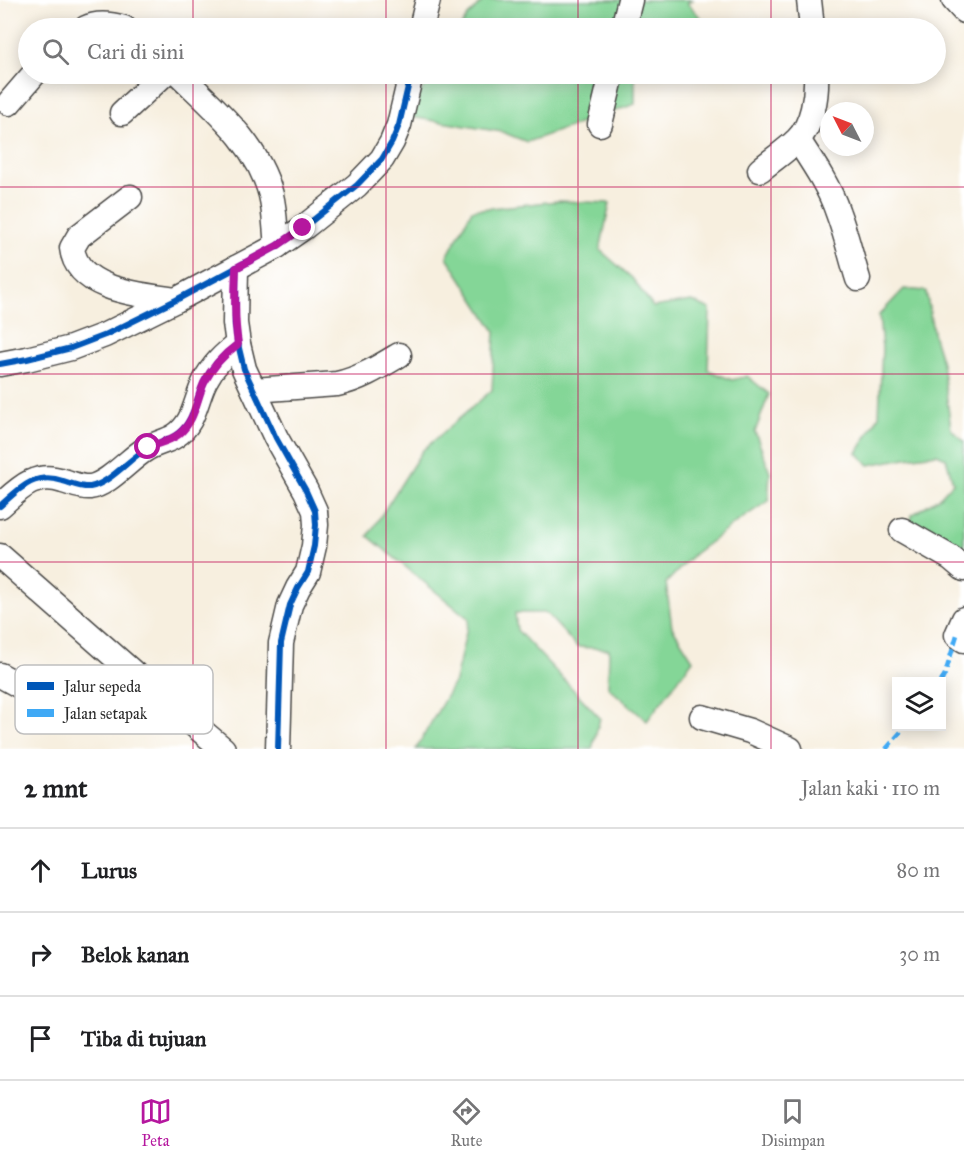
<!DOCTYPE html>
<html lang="id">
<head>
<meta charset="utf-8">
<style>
  :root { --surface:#fff; --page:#f6f6f6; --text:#202124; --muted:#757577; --line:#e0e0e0; --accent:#b5179e }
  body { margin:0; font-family:"IM FELL Great Primer",serif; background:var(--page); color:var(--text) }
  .controls { position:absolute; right:18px; bottom:18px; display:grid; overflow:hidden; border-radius:0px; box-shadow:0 3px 15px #0003 }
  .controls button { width:54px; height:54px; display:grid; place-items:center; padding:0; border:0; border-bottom:2px solid var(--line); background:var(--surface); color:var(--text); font:30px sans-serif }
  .compass { position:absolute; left:820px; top:102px; width:54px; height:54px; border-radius:50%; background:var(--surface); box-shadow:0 3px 15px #0003; rotate:312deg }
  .stop { position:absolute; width:18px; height:18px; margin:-14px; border:4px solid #b5179e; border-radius:50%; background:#fff }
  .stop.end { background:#b5179e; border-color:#fff; box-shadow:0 2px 6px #0008 }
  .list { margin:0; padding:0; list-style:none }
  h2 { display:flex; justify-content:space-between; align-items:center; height:78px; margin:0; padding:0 24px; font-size:26px }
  h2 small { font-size:20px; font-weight:400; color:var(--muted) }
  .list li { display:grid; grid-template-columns:39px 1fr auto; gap:18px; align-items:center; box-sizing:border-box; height:84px; padding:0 24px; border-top:2px solid var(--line) }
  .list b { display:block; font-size:22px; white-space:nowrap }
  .list em { font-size:20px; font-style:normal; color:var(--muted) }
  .icon { flex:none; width:33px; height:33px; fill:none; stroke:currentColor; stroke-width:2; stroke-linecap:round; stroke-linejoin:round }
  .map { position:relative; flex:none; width:964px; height:749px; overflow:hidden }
  .search { position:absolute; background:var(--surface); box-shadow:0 3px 15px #0003; left:18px; right:18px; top:18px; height:66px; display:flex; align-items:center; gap:15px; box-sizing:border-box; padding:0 21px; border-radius:33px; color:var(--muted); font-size:22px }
  .sheet { height:330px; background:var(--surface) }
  nav { display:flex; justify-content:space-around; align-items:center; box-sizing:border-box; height:84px; border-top:2px solid var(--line); background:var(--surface); font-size:16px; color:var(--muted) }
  nav a { display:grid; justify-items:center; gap:3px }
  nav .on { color:var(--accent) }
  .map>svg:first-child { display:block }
  .green { fill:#84d697; stroke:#588061; stroke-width:1.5 }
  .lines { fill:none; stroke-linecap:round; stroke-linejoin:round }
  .minor-casing { stroke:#4a4846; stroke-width:27 }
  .minor { stroke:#fff; stroke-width:24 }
  .quiet { stroke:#3fa9f5; stroke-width:4.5; stroke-dasharray:9 4.5; stroke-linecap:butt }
  .cycleway-casing { stroke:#fff; stroke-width:10 }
  .cycleway { stroke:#0057b8; stroke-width:6 }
  .route { stroke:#b5179e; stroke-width:8 }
  .grid { fill:none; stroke:#c2185b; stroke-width:1.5; stroke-opacity:0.55 }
  .key { fill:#fff; stroke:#bfbfbf; stroke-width:1.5 }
  .key-label { font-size:16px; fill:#2b2b2b }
</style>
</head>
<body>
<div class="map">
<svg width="964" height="749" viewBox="0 0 964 749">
  <rect width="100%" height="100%" fill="#fff"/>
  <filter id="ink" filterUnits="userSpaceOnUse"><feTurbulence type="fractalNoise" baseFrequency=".0167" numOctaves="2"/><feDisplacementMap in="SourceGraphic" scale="12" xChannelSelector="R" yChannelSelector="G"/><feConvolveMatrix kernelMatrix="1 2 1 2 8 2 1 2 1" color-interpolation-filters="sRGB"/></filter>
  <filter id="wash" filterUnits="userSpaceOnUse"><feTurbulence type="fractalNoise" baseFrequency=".008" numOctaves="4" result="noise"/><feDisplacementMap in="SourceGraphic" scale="24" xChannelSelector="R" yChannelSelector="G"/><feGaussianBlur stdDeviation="1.35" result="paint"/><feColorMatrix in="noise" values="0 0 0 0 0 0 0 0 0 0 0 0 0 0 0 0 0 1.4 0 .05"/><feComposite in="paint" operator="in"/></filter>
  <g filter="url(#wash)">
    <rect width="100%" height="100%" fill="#f7efdf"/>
    <g class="green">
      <path d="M484 0H692L687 3 704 21 700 28H460L467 17Z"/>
      <path d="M432 74H635V104L527 142 502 132 405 116Z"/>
      <path d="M558 201 610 203 600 250 632 278 653 307 692 301 710 309 708 370 732 380 747 376 769 394 755 432 770 472 768 501 737 522 694 554 666 583 672 627 693 660 647 721 608 687 609 649 577 647 546 613H515L517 630 600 718 592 749H416L455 681 469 619 368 536 422 451 492 390 495 331 447 257 472 210Z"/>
      <path d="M904 289 926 291 934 337 942 363 951 429 964 441V560L911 522 912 515 940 497 953 483 946 458 937 454 906 458 869 465 857 453 879 416 882 348 879 315Z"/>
    </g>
  </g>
  <g filter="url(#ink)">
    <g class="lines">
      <g class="minor-casing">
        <g id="minor">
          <path d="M809 0 812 28"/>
          <path d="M954 0 964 11"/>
          <path d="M86 28C98 22 111 24 124 28"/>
          <path d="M421 28 428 0"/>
          <path d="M623 28 630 0"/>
          <path d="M179 74C215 109 258 144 271 195 275 211 275 229 277 246"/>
          <path d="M9 103 34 74"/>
          <path d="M122 113 164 74"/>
          <path d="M600 124 612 74"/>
          <path d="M798 140C813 163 829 186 838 213 846 234 851 257 858 279"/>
          <path d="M760 170C772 160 786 151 797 140 813 125 817 95 816 74"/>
          <path d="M130 197 79 236 72 248C77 291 143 295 176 300"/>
          <path d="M236 268 235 323 238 344 244 369 276 438 306 491 315 511 316 525 314 546 308 572 298 588 290 605 281 643 278 749"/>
          <path d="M0 364 27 359 71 348 105 335 176 300 277 246 303 228 357 185 382 159 392 142 399 125 411 74"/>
          <path d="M254 390 337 384C360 379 379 367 399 355"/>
          <path d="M0 506C19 489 35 471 63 481 71 483 81 488 90 487 109 484 129 459 146 449 155 443 166 442 175 436 195 423 195 401 205 381 213 365 224 355 238 344"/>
          <path d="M902 530 951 558 964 569"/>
          <path d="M0 556 139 678 223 749"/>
          <path d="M964 619 957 635 964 640"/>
          <path d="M0 675 29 691 49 700 139 678"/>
          <path d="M702 717 750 731 790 749"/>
        </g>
      </g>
      <use href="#minor" class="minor"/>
      <g class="quiet">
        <path d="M941 682 945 674 957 635"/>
        <path d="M886 749 906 726"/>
      </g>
      <g class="cycleway-casing">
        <g id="cycleway">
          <path d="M236 268 235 323 238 344 244 369 276 438 306 491 315 511 316 525 314 546 308 572 298 588 290 605 281 643 278 749"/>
          <path d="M0 364 27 359 71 348 105 335 176 300 277 246 303 228 357 185 382 159 392 142 399 125 411 74"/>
          <path d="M0 506C19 489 35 471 63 481 71 483 81 488 90 487 109 484 129 459 146 449 155 443 166 442 175 436 195 423 195 401 205 381 213 365 224 355 238 344"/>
        </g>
      </g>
      <use href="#cycleway" class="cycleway"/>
    </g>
  </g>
  <g class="lines" filter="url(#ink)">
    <path class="route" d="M148 447C159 443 170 441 179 434 195 421 196 401 204 383 212 367 223 355 238 344 234 318 235 294 236 268L277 246 303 228"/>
  </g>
  <path class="grid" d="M193 0V28M386 0V28M578 0V28M771 0V28M193 74V749M386 74V749M578 74V749M771 74V749M0 187H964M0 374H964M0 562H964"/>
  <rect x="15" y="665" width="198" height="69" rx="9" class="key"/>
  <rect x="27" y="682" width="27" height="8" fill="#0057b8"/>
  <rect x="27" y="709" width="27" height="8" fill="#3fa9f5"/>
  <g class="key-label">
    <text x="64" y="692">Jalur sepeda</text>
    <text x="64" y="719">Jalan setapak</text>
  </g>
</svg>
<div class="controls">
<button><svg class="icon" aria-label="layers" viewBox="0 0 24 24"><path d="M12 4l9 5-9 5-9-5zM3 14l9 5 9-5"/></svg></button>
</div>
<svg class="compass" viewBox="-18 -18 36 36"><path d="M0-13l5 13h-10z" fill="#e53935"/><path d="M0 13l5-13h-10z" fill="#757577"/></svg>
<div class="stop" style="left:148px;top:447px"></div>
<div class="stop end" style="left:303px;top:228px"></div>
<div class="search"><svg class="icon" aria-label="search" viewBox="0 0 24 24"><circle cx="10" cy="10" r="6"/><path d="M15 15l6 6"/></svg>Cari di sini</div>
</div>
<section class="sheet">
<h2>2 mnt<small>Jalan kaki · 110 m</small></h2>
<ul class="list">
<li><svg class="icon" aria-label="ahead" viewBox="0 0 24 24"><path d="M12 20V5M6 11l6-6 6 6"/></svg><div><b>Lurus</b></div><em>80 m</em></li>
<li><svg class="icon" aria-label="right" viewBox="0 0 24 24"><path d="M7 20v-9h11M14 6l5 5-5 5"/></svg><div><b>Belok kanan</b></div><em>30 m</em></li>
<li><svg class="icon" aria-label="arrive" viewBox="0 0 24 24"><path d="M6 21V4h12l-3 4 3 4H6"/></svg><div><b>Tiba di tujuan</b></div></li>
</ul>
</section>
<nav>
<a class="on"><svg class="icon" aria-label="map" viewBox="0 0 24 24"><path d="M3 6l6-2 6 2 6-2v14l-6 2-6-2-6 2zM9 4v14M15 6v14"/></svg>Peta</a>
<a><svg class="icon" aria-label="directions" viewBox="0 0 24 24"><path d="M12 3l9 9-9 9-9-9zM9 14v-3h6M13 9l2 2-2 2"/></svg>Rute</a>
<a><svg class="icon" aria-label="saved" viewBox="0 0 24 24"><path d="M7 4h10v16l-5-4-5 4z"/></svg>Disimpan</a>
</nav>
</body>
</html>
